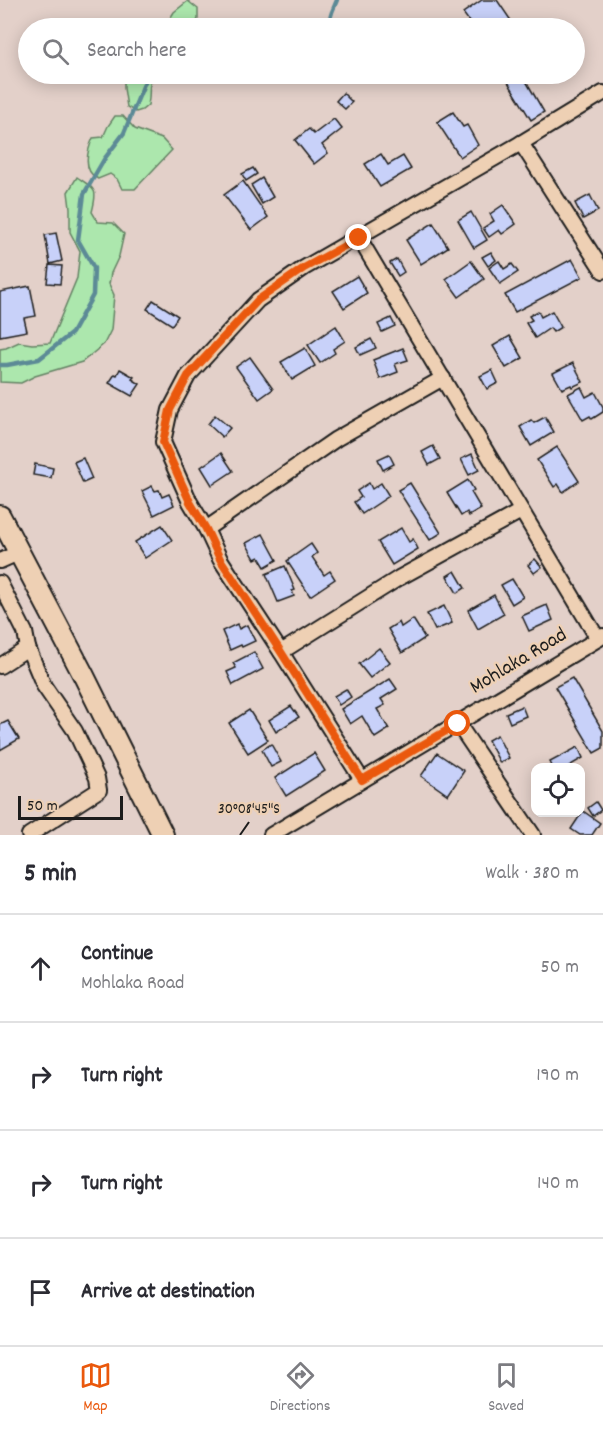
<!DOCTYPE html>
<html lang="en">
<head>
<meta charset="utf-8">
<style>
  :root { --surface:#fff; --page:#f2f2f3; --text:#2b2b33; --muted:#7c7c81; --line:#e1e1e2; --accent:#ea580c }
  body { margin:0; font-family:Dekko,sans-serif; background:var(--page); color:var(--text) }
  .controls { position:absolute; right:18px; bottom:18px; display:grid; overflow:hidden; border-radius:12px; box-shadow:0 3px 15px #0003 }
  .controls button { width:54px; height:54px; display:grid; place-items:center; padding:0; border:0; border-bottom:2px solid var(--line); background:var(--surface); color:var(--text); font:30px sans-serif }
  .scale { position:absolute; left:18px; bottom:15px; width:105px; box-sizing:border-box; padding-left:6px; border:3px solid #1c1c1c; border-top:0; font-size:16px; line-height:21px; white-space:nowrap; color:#1c1c1c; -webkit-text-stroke:4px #eed0b4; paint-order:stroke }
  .stop { position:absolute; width:18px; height:18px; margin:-14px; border:4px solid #ea580c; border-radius:50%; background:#fff }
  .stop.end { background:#ea580c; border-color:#fff; box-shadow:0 2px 6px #0008 }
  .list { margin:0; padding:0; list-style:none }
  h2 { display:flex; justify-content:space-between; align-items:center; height:78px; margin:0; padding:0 24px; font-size:26px }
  h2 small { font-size:20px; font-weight:400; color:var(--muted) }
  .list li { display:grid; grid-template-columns:39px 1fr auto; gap:18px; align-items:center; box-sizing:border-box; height:108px; padding:0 24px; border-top:2px solid var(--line) }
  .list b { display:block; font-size:22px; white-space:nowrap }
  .list p { margin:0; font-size:20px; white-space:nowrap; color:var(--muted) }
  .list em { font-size:20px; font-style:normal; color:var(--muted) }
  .icon { flex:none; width:33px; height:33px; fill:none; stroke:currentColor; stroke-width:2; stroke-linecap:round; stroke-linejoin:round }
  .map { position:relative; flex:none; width:603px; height:835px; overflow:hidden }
  .search { position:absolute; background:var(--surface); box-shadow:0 3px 15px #0003; left:18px; right:18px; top:18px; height:66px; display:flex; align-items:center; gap:15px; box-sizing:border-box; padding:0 21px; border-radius:33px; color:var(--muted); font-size:22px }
  .sheet { height:510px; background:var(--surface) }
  nav { display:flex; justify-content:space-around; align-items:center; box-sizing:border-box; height:84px; border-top:2px solid var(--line); background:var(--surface); font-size:16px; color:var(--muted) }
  nav a { display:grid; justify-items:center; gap:3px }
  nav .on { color:var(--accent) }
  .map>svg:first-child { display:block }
  .green { fill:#ace7ad; stroke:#648264; stroke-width:1.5 }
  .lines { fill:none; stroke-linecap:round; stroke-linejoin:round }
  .stream { stroke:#5c8a96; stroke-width:4.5 }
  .building { fill:#c8d1f9; stroke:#1c1c1c; stroke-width:1.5 }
  .minor-casing { stroke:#1c1c1c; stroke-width:18 }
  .secondary-casing { stroke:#1c1c1c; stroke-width:24 }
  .minor { stroke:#eed0b4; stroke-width:14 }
  .secondary { stroke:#eed0b4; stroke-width:20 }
  .route { stroke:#ea580c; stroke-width:8 }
  .ticks { fill:none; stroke:#1c1c1c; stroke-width:2 }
  .labels { text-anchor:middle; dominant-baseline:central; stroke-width:4.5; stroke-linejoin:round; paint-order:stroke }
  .street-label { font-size:21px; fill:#1c1c1c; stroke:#eed0b4 }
  .ticks-label { font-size:15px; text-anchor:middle; fill:#1c1c1c; stroke:#eed0b4; stroke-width:4.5; stroke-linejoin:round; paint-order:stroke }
</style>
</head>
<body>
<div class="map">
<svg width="603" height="835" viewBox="0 0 603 835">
  <rect width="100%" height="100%" fill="#e3d0c9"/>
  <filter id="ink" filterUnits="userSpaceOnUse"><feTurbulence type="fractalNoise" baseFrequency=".0167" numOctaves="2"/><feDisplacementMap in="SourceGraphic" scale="12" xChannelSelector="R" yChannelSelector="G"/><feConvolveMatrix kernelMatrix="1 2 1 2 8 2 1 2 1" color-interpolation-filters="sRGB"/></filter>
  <g filter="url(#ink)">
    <g class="green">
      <path d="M188 1 198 9V19L194 28H162L166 25 174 12Z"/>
      <path d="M124 74H153C147 86 151 93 148 105L142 110 136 112 127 107 124 88Z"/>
      <path d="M115 116H123L135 129 162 139 172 150 135 189H122L117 179 110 174 98 179C82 171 87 151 93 138L103 137 108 126Z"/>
      <path d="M77 177C96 190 98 189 92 212L98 222 113 223 124 234 119 256 111 273 109 284 114 295 111 330 104 344 82 362 35 376 21 383 0 382V349L6 348 19 342 32 344 50 343 77 278 80 251 70 232V208L68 192Z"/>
    </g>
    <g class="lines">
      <g class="stream">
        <path d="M238 28 269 19 291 28"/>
        <path d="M298 28 328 25 332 12 337 0"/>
        <path d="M0 365H7L39 359 72 333 93 295 94 268 78 240 84 194 105 158 124 133 148 74"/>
      </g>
    </g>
    <g class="building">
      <path d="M482 0H497L516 28H474L463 13Z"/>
      <path d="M522 74 544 112 531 120 508 82Z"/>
      <path d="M343 93 352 102 345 109 336 101Z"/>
      <path d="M453 112 463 127 467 125 478 145 460 157 437 122Z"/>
      <path d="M334 119 342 129 322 145 328 153 314 164 295 140 309 129 314 134Z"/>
      <path d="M381 154 388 165 403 156 411 169 380 187 365 164Z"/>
      <path d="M253 168 257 174 246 181 242 174Z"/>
      <path d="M262 178 273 197 262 204 251 185Z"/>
      <path d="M243 181 268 217 251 230 224 195Z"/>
      <path d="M590 195 598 211 583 219 575 203Z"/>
      <path d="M503 205 516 224 502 234 499 230 489 237 483 228 494 221 490 214Z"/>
      <path d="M471 212 487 240 474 248 458 220Z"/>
      <path d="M433 223 448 247 421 264 406 240Z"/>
      <path d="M56 233 62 261 50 264 45 235Z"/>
      <path d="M491 252 496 260 488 266 482 257Z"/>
      <path d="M397 259 404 272 398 276 390 263Z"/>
      <path d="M572 259 582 277 515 312 505 295Z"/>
      <path d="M471 261 484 279 459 297 446 279Z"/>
      <path d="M499 261 504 269 512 264 518 272 500 284 489 268Z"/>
      <path d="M49 265 62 266 60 284 47 283Z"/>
      <path d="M357 276 367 293 344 308 333 291Z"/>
      <path d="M30 286 36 316 24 318 27 331 0 336V292Z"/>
      <path d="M153 300 178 316 172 325 147 309Z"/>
      <path d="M538 311 541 317 552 311 561 327 553 332 550 328 535 338 526 323 532 320 529 316Z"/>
      <path d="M391 318 395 326 382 332 378 324Z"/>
      <path d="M336 326 345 341 333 349 335 353 320 363 308 345Z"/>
      <path d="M510 336 523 358 506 368 493 346Z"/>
      <path d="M371 339 376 348 360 355 356 347Z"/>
      <path d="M305 348 315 366 292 380 281 362Z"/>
      <path d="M403 348 408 360 395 364 398 372 380 379 373 360Z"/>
      <path d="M250 357 273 389 259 399 236 367Z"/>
      <path d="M573 363 583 382 572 387 571 385 562 389 553 373Z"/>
      <path d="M120 369 134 377 132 379 140 384 132 396 109 383 115 374 117 375Z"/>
      <path d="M492 370 498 383 487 389 480 376Z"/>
      <path d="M581 387 586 397 595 392 603 407V412L592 419 590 416 583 420 568 394Z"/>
      <path d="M215 415 230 428 222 437 208 424Z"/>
      <path d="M545 417 554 432 531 446 520 427 531 420 534 423Z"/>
      <path d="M433 446 440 459 429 465 422 452Z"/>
      <path d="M557 447 579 481 563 492 558 484 554 487 537 460Z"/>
      <path d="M221 453 233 471 212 485 201 467Z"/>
      <path d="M389 454 394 464 383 470 378 459Z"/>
      <path d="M472 454 479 470 469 475 461 459Z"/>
      <path d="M83 458 92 479 83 483 74 462Z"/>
      <path d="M35 464 53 468 51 478 33 475Z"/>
      <path d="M468 480 474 490 471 492 481 509 469 516 467 512 461 516 447 493Z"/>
      <path d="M369 483 372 489 381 483 389 496 362 514 354 502 361 497 357 491Z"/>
      <path d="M410 483 441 533 430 540 398 490Z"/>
      <path d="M152 486 155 491 159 490 162 497 169 494 174 505 154 515 142 491Z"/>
      <path d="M162 525 172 540 145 558 135 542Z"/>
      <path d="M401 528 409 542 413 539 418 549 392 565 378 542Z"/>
      <path d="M263 534 277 560 265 567 259 557 255 559 246 543Z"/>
      <path d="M311 544 317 553 312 557 324 575 330 571 335 579 310 596 287 561Z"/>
      <path d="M535 559 542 567 534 573 528 565Z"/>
      <path d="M285 566 295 590 292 591 294 596 278 602 266 574Z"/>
      <path d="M455 571 465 588 457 593 447 576Z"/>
      <path d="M512 579 523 597 512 604 501 585Z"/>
      <path d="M494 595 504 614 478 629 468 610Z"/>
      <path d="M547 605 553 620 529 631 522 616Z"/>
      <path d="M444 606 452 623 435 630 427 614Z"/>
      <path d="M413 619 425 638 402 653 388 629 399 622 401 627Z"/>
      <path d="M237 624 239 629 247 625 255 641 242 647 241 645 230 650 222 631Z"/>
      <path d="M379 648 390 662 370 678 359 664Z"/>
      <path d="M254 652 263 669 233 685 227 672 236 668 233 663Z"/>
      <path d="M572 678 603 731V748L594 753 555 687Z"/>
      <path d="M390 679 397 689 381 699 385 705 377 709 389 729 375 738 362 716 350 724 341 709Z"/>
      <path d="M346 689 351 697 339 705 334 696Z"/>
      <path d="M291 706 299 717 276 732 269 720Z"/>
      <path d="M522 706 526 716 510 723 506 713Z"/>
      <path d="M249 710 268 740 248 753 229 723Z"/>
      <path d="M8 721 19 739 0 750V725Z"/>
      <path d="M497 735 509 758 500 763 488 740Z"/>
      <path d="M271 744 281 762 271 767 262 750Z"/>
      <path d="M578 747 583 758 569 766 570 768H553L550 762Z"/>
      <path d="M314 753 325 771 286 796 275 778Z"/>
      <path d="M437 753 464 771 448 795 421 776Z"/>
      <path d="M596 802 601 810 593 816 588 808Z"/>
      <path d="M583 811 600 823 592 835H580L571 829Z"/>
    </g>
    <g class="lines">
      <g class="minor-casing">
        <g id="minor">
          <path d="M521 143 603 271"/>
          <path d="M359 238 598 639"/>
          <path d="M206 529 336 439 443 378"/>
          <path d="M0 561 18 553"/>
          <path d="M0 583 25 632 28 648 44 686 75 731 97 778 99 790 29 835"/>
          <path d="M281 652 399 578 521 511"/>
          <path d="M0 666 28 648"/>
          <path d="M458 724 533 835"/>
          <path d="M362 780 281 652 220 559 206 529 190 502 163 442 170 410 188 376 258 300 304 268 521 143 603 93"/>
          <path d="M271 835 603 636"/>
        </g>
      </g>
      <g class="secondary-casing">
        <path id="secondary" d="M0 516 84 676 163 835"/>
      </g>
      <use href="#minor" class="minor"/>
      <use href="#secondary" class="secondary"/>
    </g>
  </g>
  <g class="lines" filter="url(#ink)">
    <path class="route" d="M359 238 304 268 258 300 188 376 170 410 163 442 190 502 206 529 220 559 281 652 362 780 458 724"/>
  </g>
  <path class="ticks" d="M240 835 249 822"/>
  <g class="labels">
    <g class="street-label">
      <text transform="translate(519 662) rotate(-31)">Mohlaka Road</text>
    </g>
  </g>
  <g class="ticks-label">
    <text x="249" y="813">30°08'45"S</text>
  </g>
</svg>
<div class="controls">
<button><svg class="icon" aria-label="locate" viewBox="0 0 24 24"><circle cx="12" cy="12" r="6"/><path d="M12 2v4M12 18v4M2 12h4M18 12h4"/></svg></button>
</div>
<div class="scale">50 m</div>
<div class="stop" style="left:458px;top:724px"></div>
<div class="stop end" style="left:359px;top:238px"></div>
<div class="search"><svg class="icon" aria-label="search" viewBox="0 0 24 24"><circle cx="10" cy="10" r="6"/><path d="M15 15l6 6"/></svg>Search here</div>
</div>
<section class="sheet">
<h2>5 min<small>Walk · 380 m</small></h2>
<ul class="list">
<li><svg class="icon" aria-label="ahead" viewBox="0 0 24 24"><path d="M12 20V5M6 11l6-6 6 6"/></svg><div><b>Continue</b><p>Mohlaka Road</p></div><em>50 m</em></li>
<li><svg class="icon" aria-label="right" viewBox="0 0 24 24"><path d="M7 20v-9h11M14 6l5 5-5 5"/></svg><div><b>Turn right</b></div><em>190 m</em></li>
<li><svg class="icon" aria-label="right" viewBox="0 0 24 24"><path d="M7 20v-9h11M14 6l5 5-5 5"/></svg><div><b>Turn right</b></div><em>140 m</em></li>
<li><svg class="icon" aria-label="arrive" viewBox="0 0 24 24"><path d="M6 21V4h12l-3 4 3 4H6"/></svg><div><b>Arrive at destination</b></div></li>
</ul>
</section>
<nav>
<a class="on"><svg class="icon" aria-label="map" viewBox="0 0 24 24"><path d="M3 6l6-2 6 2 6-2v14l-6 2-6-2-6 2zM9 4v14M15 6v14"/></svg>Map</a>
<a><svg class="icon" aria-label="directions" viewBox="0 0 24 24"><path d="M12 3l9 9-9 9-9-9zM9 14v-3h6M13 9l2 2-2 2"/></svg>Directions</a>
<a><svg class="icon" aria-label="saved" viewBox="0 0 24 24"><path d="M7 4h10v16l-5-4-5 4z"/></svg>Saved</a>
</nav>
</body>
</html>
